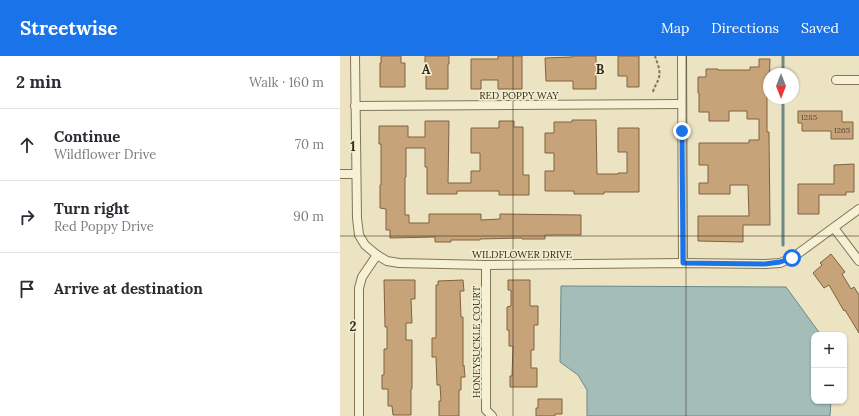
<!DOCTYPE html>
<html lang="en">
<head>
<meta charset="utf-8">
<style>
  :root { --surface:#fff; --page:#f2f2f3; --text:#2b2b33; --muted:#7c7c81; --line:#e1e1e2; --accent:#1a73e8 }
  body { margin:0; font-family:Lora,serif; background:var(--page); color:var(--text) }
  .controls { position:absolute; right:12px; bottom:12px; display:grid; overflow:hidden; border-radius:8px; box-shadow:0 1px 3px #0004 }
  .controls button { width:36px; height:36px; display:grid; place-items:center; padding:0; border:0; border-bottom:1px solid var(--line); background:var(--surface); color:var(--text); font:20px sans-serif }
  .compass { position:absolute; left:423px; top:12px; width:36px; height:36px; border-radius:50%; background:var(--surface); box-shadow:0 1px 3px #0004; rotate:180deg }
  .stop { position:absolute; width:12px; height:12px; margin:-9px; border:3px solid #1a73e8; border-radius:50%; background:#fff }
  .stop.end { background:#1a73e8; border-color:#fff; box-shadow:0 1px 4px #0008 }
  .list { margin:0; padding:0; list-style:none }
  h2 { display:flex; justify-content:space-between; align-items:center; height:52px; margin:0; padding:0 16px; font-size:17px }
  h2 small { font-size:13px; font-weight:400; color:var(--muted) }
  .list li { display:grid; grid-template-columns:26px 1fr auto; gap:12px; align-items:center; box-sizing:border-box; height:72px; padding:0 16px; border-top:1px solid var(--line) }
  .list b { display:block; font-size:15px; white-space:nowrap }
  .list p { margin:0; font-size:13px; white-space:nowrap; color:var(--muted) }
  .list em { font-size:13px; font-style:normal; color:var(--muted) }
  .icon { flex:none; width:22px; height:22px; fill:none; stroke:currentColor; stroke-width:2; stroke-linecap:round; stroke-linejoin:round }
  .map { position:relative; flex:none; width:519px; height:360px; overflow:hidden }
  header { display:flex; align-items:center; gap:24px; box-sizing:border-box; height:56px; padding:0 20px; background:var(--accent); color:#fff }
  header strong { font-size:19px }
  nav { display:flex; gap:22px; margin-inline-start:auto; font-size:14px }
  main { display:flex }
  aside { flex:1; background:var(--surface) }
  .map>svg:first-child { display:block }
  .water { fill:#a4bdb9; stroke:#6b8a87 }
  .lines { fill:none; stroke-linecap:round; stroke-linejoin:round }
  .stream { stroke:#6b8a87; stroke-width:3 }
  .building { fill:#c7a379; stroke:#816241 }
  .street-casing { stroke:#83755a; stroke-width:10 }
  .path { stroke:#83755a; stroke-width:2; stroke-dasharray:3 2; stroke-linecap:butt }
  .street { stroke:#f6f0d4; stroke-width:8 }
  .route { stroke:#1a73e8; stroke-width:5 }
  .grid { fill:none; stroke:#342b1d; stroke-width:1; stroke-opacity:0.55 }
  .labels { text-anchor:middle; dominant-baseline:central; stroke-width:3.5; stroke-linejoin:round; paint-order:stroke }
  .number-label { font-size:8px; fill:#594934 }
  .street-label { font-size:10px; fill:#342b1d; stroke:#f3edd0 }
  .grid-label { font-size:13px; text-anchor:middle; font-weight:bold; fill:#342b1d; stroke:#f3edd0; stroke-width:3.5; stroke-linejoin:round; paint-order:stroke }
</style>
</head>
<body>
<header>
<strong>Streetwise</strong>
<nav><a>Map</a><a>Directions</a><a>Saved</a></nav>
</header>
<main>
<aside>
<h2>2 min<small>Walk · 160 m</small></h2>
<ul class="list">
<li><svg class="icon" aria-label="ahead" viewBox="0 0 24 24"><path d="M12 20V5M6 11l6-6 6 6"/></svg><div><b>Continue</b><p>Wildflower Drive</p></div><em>70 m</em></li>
<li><svg class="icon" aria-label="right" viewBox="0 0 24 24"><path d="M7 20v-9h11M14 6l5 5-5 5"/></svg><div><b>Turn right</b><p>Red Poppy Drive</p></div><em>90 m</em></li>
<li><svg class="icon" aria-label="arrive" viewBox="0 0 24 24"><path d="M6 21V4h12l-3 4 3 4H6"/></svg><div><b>Arrive at destination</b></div></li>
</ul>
</aside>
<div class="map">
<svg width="519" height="360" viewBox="0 0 519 360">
  <rect width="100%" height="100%" fill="#ebe3c1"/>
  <path class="water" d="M221 230 446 231 481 279H474V345H491L490 360H247V334L238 319 220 306Z"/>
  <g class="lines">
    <g class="stream">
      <path d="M443 18V0"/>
      <path d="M443 189V42"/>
    </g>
  </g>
  <g class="building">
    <path d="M41 0H61V7H65V31H40V7H41Z"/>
    <path d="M85 0H109V8H108V33H86V8H85Z"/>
    <path d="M158 0H182V33H158V24H141V33H131V3H158Z"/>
    <path d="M232 0H256V33H233V25H206L205 2 232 1Z"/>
    <path d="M278 0H299V31H287V20H278Z"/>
    <path d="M419 3H430L429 34H427V76H429L430 169H403V186L358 185V160H409L408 129H390V138H359V127H368V109H359V87H409V84H419V63H407V55H389V65H369V56H359V37H358V21H366V13H378V14H410V11H419Z"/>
    <path d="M458 55H502V66H513V83H491V75H462V67H458Z"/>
    <path d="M232 64H256L257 118H278V117H287V96H278V72H299V136H264V138H234V135H205V115H214V97H205V77H214V66H232Z"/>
    <path d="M85 65H109L108 127H131V115H140V97H131V72H159V65H174V71H183V119H189V139H159V135H117V138H87V111H85V92H66V121H65V159H69V167H89V158H141V164L160 163V158L241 159V179H205V183H182V182L140 183V184H111V186H95V181L50 182V174H46V153L40 152V129H41V88H39V70H68V81H85Z"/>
    <path d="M514 108V136H506V139H479V158H458V128H494V109Z"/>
    <path d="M491 198 505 216 502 218 511 233 514 231 519 239V277L505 254 504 255 489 229 484 232 473 217 482 209 480 207Z"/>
    <path d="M44 224H75V243H71L72 267H66V284H72V333H71V359H53L52 350H48V333H42V319H44V293H47V271H45Z"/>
    <path d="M123 224 124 235H120L121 261H123V310L124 309 125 321H121V334H119V360H99V345H101L100 329H97L96 301H92V282H96V229H98V225Z"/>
    <path d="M168 224H190V250H198V269H194V294H191V312H197V331H170V320H172L173 290H169V274H167V251L171 250V234H168Z"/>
    <path d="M198 343H222V358H215V360H196V352H198Z"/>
  </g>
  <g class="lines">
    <g class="street-casing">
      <g id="street">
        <path d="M15 0 17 162 19 179 25 189 37 199 47 205 59 207 146 209 343 207 425 208 440 207 452 202 519 153"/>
        <path d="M342 0 343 207"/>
        <path d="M496 24H519"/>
        <path d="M15 50 342 48"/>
        <path d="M0 118H16"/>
        <path d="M494 172 519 205"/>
        <path d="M146 209V354L152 360"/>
        <path d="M19 360V232L22 221 37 199"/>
      </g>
    </g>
    <path class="path" d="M313 36C314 31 317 28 318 24 322 16 317 7 315 0"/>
    <use href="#street" class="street"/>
  </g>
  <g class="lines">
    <path class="route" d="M342 75 343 207 425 208 440 206 452 202"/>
  </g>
  <path class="grid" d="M173 0V360M346 0V360M0 180H519"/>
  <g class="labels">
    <g class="number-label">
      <text x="469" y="61">1285</text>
      <text x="502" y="74">1265</text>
    </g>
    <g class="street-label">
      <text x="179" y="39">RED POPPY WAY</text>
      <text x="182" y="198">WILDFLOWER DRIVE</text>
      <text transform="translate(136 286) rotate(-90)">HONEYSUCKLE COURT</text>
    </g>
  </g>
  <g class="grid-label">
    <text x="86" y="18">A</text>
    <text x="260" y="18">B</text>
    <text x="13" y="95">1</text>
    <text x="13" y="275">2</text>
  </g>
</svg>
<div class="controls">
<button>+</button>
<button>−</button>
</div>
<svg class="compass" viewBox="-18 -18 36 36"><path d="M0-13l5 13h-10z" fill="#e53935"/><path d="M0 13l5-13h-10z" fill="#7c7c81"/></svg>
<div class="stop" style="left:452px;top:202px"></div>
<div class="stop end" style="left:342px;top:75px"></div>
</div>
</main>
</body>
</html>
